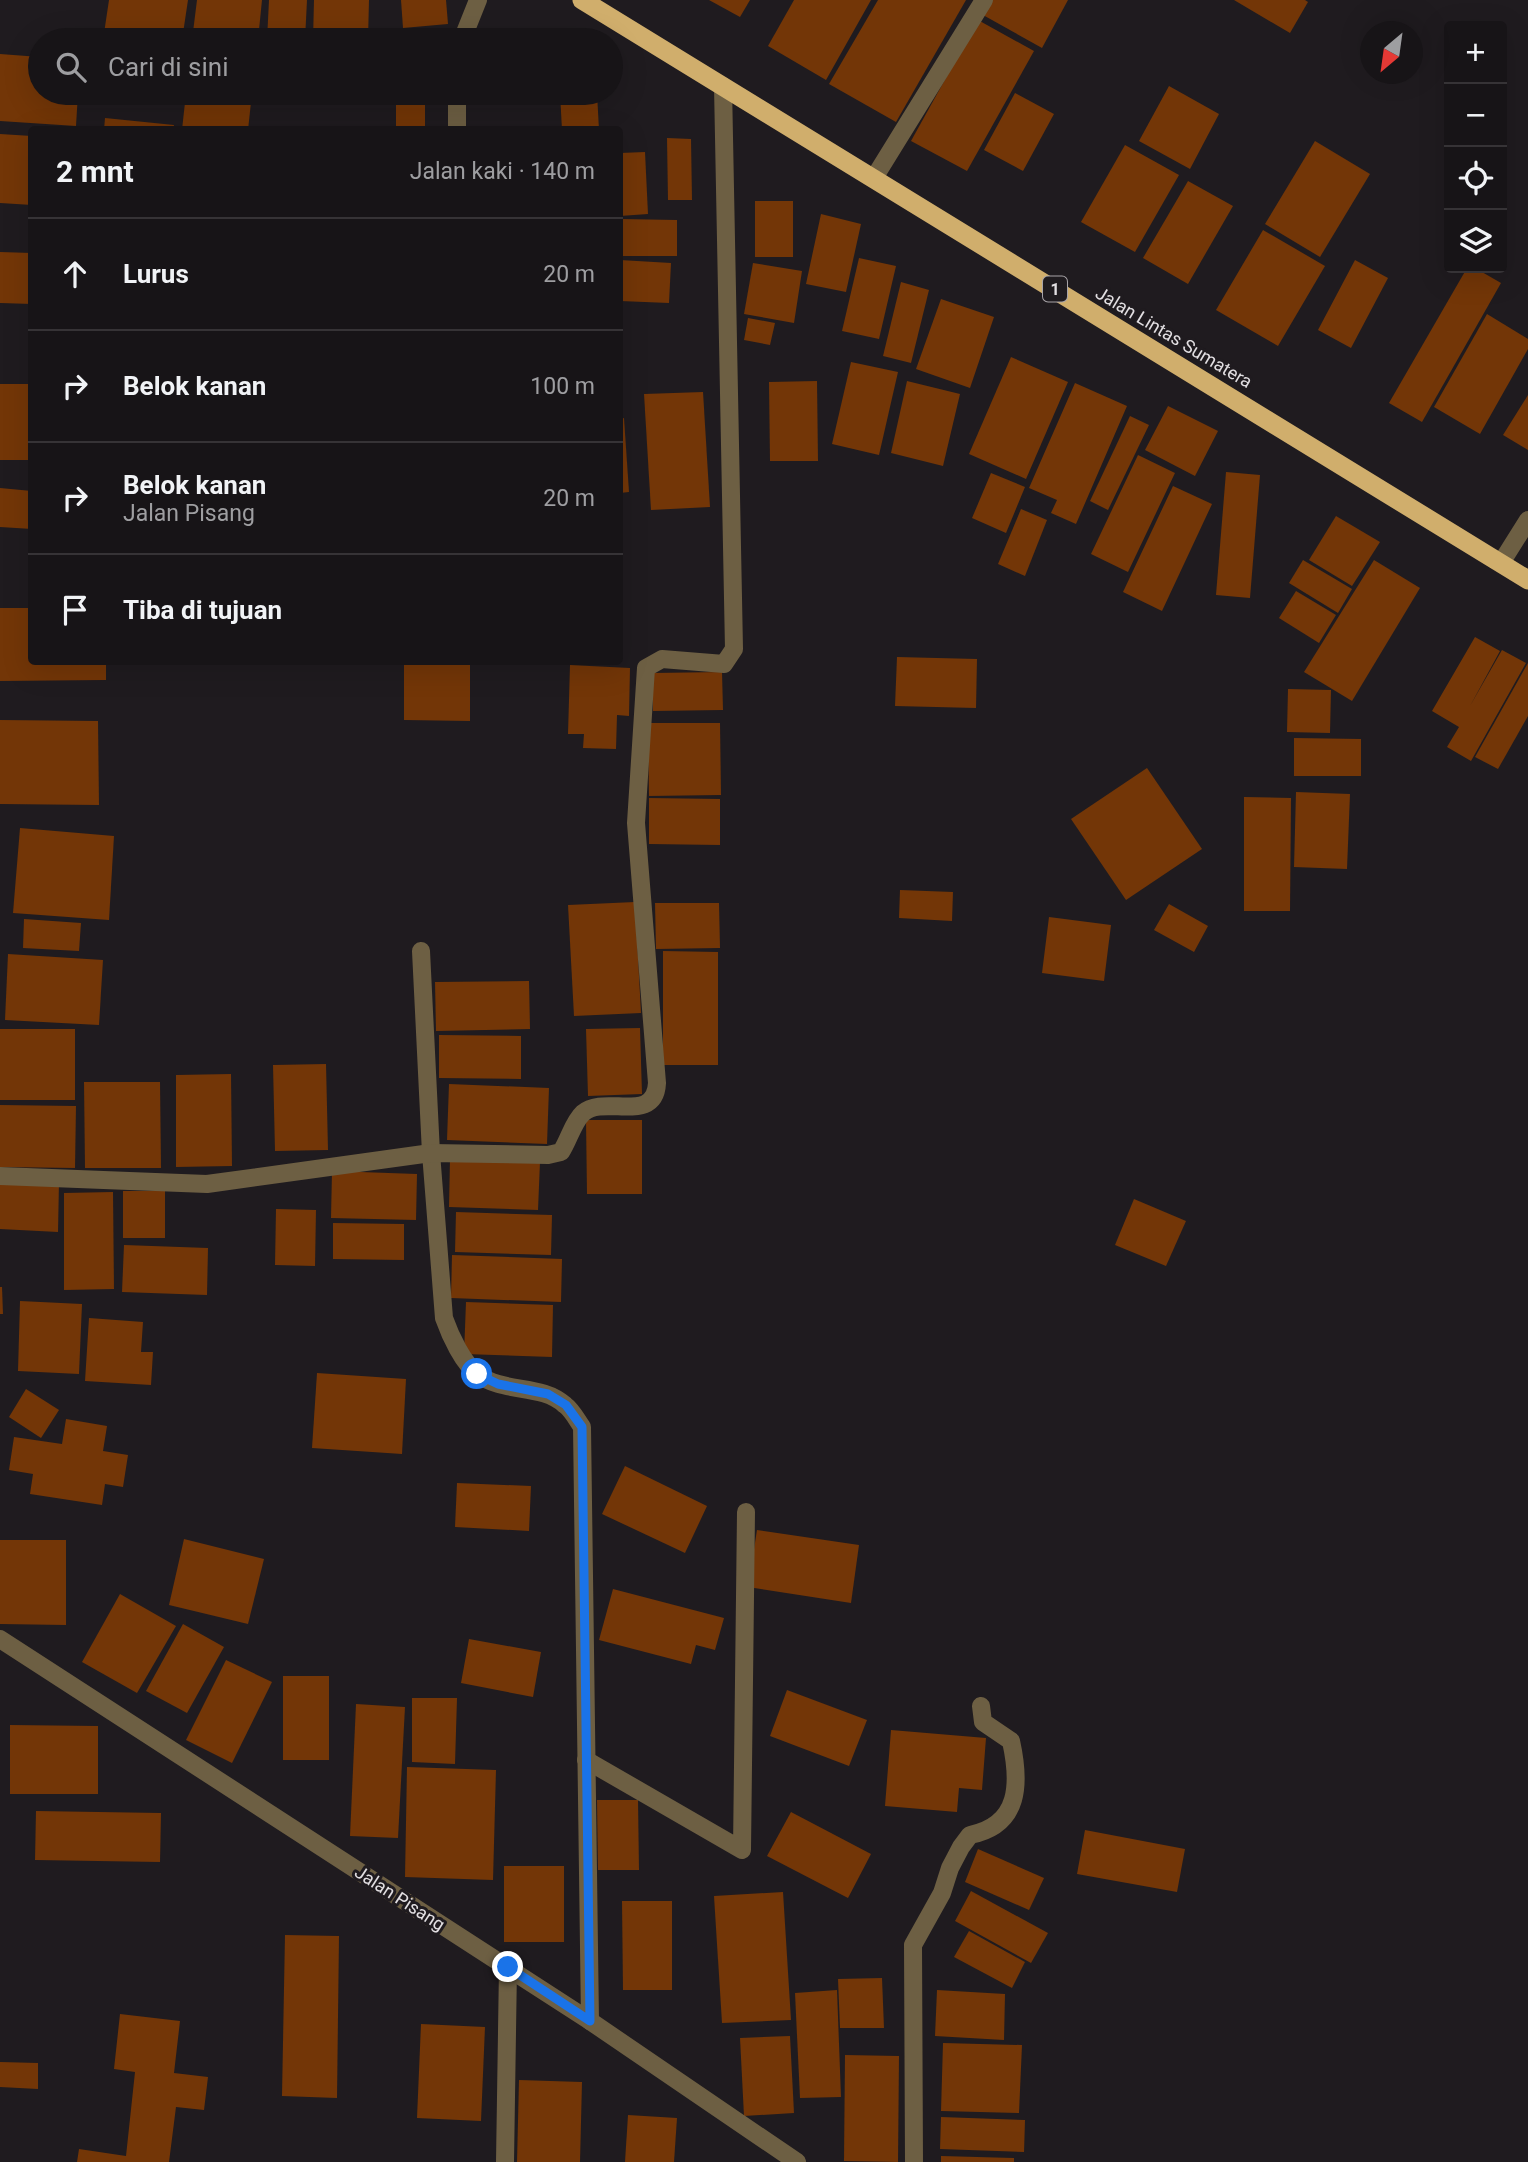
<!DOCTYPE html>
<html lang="id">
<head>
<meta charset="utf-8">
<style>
  :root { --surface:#171417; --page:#242124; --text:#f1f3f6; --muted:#9e9ea1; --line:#363336 }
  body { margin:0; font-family:Roboto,sans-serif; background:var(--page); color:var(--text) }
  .controls { position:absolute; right:21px; top:21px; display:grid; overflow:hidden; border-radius:7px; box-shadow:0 7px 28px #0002 }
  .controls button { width:63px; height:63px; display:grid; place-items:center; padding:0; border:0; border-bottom:2px solid var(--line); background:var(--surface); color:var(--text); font:35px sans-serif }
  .compass { position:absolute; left:1360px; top:21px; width:63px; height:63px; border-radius:50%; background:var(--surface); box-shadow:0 7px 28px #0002; rotate:209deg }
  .stop { position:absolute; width:21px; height:21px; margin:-16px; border:5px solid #1a73e8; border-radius:50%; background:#fff }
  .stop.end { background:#1a73e8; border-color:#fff; box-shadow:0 2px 7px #0008 }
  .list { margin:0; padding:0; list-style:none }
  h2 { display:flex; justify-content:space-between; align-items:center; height:91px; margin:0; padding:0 28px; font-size:30px }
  h2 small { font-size:23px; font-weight:400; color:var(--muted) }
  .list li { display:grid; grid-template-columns:46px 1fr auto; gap:21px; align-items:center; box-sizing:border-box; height:112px; padding:0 28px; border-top:2px solid var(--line) }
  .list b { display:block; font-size:26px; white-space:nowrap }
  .list p { margin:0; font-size:23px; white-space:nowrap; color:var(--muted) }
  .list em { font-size:23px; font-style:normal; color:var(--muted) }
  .icon { flex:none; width:38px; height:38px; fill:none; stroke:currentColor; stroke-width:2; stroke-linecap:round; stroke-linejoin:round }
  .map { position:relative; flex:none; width:1528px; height:2162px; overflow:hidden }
  .search { position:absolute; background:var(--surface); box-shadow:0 7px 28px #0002; left:28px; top:28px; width:595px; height:77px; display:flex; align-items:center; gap:18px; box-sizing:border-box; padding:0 24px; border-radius:38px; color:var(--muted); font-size:26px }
  .panel { position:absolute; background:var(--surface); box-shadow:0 7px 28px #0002; left:28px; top:126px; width:595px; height:539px; border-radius:7px }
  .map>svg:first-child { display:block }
  .building { fill:#733607 }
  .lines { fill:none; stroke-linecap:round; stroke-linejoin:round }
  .service { stroke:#6d5f43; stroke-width:18 }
  .minor { stroke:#6d5f43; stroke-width:18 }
  .trunk { stroke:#d0ae6c; stroke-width:19 }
  .route { stroke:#1a73e8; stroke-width:9 }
  .labels { text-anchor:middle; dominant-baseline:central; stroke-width:6; stroke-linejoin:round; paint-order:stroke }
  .shield { fill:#1f1b1f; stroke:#a8a4a8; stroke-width:2 }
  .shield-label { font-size:16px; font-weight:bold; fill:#e2dfe2 }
  .street-label { font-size:18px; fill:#e2dfe2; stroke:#1f1b1f }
</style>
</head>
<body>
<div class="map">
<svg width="1528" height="2162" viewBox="0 0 1528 2162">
  <rect width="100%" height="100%" fill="#1f1b1f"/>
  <g class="building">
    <path d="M109 0H188L182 40H103Z"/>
    <path d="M197 0H262L258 40H192Z"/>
    <path d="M269 0H307L305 40H267Z"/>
    <path d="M314 0H369L368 40H313Z"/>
    <path d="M401 0H446L448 24 403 28Z"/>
    <path d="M709 0H750L740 17Z"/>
    <path d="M794 0H871L826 80 768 46Z"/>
    <path d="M878 0H966L896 122 829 84Z"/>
    <path d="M991 0H1068L1042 48 983 15Z"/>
    <path d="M1234 0H1305L1308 2 1290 33Z"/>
    <path d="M978 20 1034 51 967 171 911 141Z"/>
    <path d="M473 34H505V40H472Z"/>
    <path d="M0 54 40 57V93H78L76 126 0 121Z"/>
    <path d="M1169 86 1219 114 1190 169 1139 141Z"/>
    <path d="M115 93H174L172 103Z"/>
    <path d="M186 93H252L248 130H182Z"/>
    <rect x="396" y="93" width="29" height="37"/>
    <path d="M516 93H553L554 98 516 101Z"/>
    <path d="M560 93H597L599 130H562Z"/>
    <path d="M1015 93 1054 114 1023 171 984 150Z"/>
    <path d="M105 118 174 125 173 130H104Z"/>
    <path d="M0 134 32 136V205L0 203Z"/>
    <path d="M667 138 691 139 692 200H668Z"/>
    <path d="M1315 141 1370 174 1320 257 1265 224Z"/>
    <path d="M1125 145 1179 175 1135 252 1081 222Z"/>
    <path d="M645 152 648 214 620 216V153Z"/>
    <path d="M1188 181 1233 206 1188 284 1143 258Z"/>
    <rect x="755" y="201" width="38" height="56"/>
    <path d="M821 214 861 224 846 292 806 284Z"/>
    <path d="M620 219 677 220V256H620Z"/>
    <path d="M1263 230 1325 266 1278 346 1216 310Z"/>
    <path d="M0 252 32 253V304L0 303Z"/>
    <path d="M859 258 896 266 879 339 842 331Z"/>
    <path d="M620 260 671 263 669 303 620 301Z"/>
    <path d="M1355 260 1388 278 1351 348 1318 330Z"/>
    <path d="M753 263 802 271 794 323 744 314Z"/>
    <path d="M1467 268H1475L1501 283 1422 422 1389 403Z"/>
    <path d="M901 282 929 290 911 363 883 356Z"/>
    <path d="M941 299 994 317 970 388 916 369Z"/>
    <path d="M1487 314 1528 339V349L1480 434 1434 407Z"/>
    <path d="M748 318 775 323 770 345 744 340Z"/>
    <path d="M1011 357 1068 382 1026 479 969 454Z"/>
    <path d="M851 362 898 372 879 455 832 444Z"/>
    <path d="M817 381 818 461H770L769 382Z"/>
    <path d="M907 381 960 394 943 466 891 453Z"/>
    <path d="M1075 383 1127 406 1076 524 1051 513 1057 500 1029 488Z"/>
    <rect x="0" y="384" width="32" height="76"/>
    <path d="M703 392 710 507 651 510 644 394Z"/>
    <path d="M1528 395V450L1503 435Z"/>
    <path d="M1168 406 1218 431 1195 476 1145 450Z"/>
    <path d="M1130 416 1149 425 1108 510 1090 501Z"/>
    <path d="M624 418 629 492 620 493V419Z"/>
    <path d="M1138 455 1175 473 1128 572 1091 554Z"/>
    <path d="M1226 472 1260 475 1250 598 1216 595Z"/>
    <path d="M991 473 1025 487 1006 533 972 518Z"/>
    <path d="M1173 486 1212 504 1162 611 1123 592Z"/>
    <path d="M0 488 32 491V529L0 527Z"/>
    <path d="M1021 509 1047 520 1025 576 998 564Z"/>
    <path d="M1336 516 1380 542 1352 586 1309 560Z"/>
    <path d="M1303 560 1352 589 1338 613 1289 583Z"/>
    <path d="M1374 560 1420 588 1352 701 1304 672Z"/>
    <path d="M1296 591 1336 615 1319 643 1279 618Z"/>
    <path d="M0 608H32V662H106V680L0 681Z"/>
    <path d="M1475 637 1500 651 1470 706 1502 650 1526 663 1471 761 1447 747 1459 727 1432 711Z"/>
    <path d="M897 657 977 659 976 708 895 706Z"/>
    <path d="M404 662H470V721L404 720Z"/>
    <path d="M1528 663V716L1498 769 1475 757Z"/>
    <path d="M570 665 630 668 629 716 617 715 616 749 583 748 584 734H568Z"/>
    <path d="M722 672 723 710 653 711V673Z"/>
    <path d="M1288 689 1331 690 1330 733 1287 732Z"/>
    <path d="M0 720 98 721 99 805 0 804Z"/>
    <path d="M648 723H720L721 795 649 796Z"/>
    <path d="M1294 738 1361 739V776H1294Z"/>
    <path d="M1147 768 1202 849 1126 900 1071 819Z"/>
    <path d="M1296 792 1350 794 1347 869 1294 867Z"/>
    <path d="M1244 797 1291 798 1290 911H1244Z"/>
    <path d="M649 798 720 799V845L649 844Z"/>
    <path d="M20 828 114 836 109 920 13 913Z"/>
    <path d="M900 890 953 892 952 921 899 918Z"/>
    <path d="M635 902 641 1013 574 1016 568 905Z"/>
    <path d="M655 903H719L720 948 656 949Z"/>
    <path d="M1169 904 1208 926 1194 952 1154 930Z"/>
    <path d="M1049 917 1111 925 1104 981 1042 973Z"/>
    <path d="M24 919 81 923 79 951 23 948Z"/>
    <path d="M663 951 718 952V1065H663Z"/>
    <path d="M8 954 103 960 99 1025 5 1020Z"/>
    <path d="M529 981 530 1029 436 1031 435 982Z"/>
    <path d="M640 1028 642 1094 588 1096 586 1029Z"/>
    <rect x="0" y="1029" width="75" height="71"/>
    <path d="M439 1035 521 1036V1079L439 1078Z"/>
    <path d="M326 1064 328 1150 275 1151 273 1065Z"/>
    <path d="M231 1074 232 1166 176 1167V1075Z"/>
    <path d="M84 1082H160L161 1168H85Z"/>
    <path d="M449 1084 549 1088 547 1144 447 1140Z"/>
    <path d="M0 1105 76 1106 75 1168 0 1167Z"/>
    <path d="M586 1120H642V1194H587Z"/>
    <path d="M450 1159 540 1162 538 1210 449 1207Z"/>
    <path d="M332 1171 417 1174 416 1220 331 1218Z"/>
    <path d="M0 1180 59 1182 58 1232 0 1229Z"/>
    <rect x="123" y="1191" width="42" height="47"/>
    <path d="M113 1192 114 1289 64 1290V1193Z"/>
    <path d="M1134 1199 1186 1221 1166 1266 1115 1245Z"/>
    <path d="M276 1209 316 1210 315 1266 275 1265Z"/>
    <path d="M456 1212 552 1215 551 1255 455 1252Z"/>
    <path d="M333 1223 404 1224V1260L333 1259Z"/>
    <path d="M124 1245 208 1248 207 1295 122 1292Z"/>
    <path d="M452 1255 562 1259 561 1302 451 1298Z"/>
    <path d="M0 1287H2L3 1314H0Z"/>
    <path d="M20 1301 82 1304 79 1374 18 1371Z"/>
    <path d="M466 1302 553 1305 552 1357 464 1354Z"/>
    <path d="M89 1318 143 1322 141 1352H153L151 1385 85 1381Z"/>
    <path d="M317 1373 406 1379 402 1454 312 1448Z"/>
    <path d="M26 1389 59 1410 41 1438 9 1417Z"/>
    <path d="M66 1419 107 1426 103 1451 128 1455 123 1487 105 1484 102 1505 30 1494 33 1474 9 1470 14 1437 62 1444Z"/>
    <path d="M625 1466 707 1506 685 1553 602 1514Z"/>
    <path d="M457 1483 531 1486 529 1531 455 1527Z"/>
    <path d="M757 1530 859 1545 851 1603 748 1587Z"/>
    <path d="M184 1539 264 1559 248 1624 169 1605Z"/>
    <path d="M0 1540H66V1625L0 1624Z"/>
    <path d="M613 1589 724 1618 715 1650 696 1645 691 1664 599 1640Z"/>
    <path d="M120 1594 176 1626 137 1693 82 1662Z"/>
    <path d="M183 1624 224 1647 187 1713 146 1691Z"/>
    <path d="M469 1639 541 1652 533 1697 461 1683Z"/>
    <path d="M226 1660 272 1682 232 1763 186 1740Z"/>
    <rect x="283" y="1676" width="46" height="84"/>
    <path d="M787 1690 867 1720 849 1766 770 1736Z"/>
    <path d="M412 1698H457L455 1764 412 1762Z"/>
    <path d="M356 1704 405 1707 398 1838 350 1836Z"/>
    <path d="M10 1725 98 1726V1794H10Z"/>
    <path d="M891 1730 986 1738 982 1790 959 1788 957 1812 885 1806Z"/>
    <path d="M407 1767 496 1770 493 1880 405 1877Z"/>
    <path d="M597 1800H638L639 1870H598Z"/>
    <path d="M36 1811 161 1813 160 1862 35 1860Z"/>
    <path d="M791 1812 871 1854 848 1898 767 1856Z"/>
    <path d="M1085 1830 1185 1849 1177 1892 1077 1874Z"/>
    <path d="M978 1849 1044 1878 1029 1910 965 1882Z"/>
    <rect x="504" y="1866" width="60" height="76"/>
    <path d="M971 1891 1048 1933 1031 1963 955 1921Z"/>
    <path d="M783 1892 791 2020 722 2023 714 1896Z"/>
    <path d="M622 1901H672V1990H623Z"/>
    <path d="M969 1931 1025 1962 1012 1988 954 1957Z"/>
    <path d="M285 1935 339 1936 337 2098 282 2096Z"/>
    <path d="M882 1978 884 2028H840L838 1979Z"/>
    <path d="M837 1990 841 2097 800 2098 795 1993Z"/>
    <path d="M937 1990 1005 1994 1004 2040 935 2036Z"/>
    <path d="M120 2014 180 2021 174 2073 208 2077 204 2110 176 2107 169 2162H77L79 2149 126 2156 135 2072 114 2069Z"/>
    <path d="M421 2024 485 2027 481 2121 417 2118Z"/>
    <path d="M790 2036 794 2113 744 2116 740 2038Z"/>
    <path d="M943 2043 1022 2045 1019 2113 941 2111Z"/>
    <path d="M845 2055 899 2056 898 2162 844 2161Z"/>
    <path d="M0 2062 38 2063V2089L0 2087Z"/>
    <path d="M519 2080 582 2082 580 2162H517Z"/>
    <path d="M628 2115 677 2118 674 2162H625Z"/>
    <path d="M941 2117 1025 2120 1024 2152 940 2149Z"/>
    <path d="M941 2156 1014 2158V2162H941Z"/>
  </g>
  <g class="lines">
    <g class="service">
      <path d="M462 40 478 0"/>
      <path d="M457 93V130"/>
    </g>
    <g class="minor">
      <path d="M874 178 984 0"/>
      <path d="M1501 563 1528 520"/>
      <path d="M421 951 431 1153 444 1318C450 1335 463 1364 478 1374 503 1394 541 1383 565 1405 572 1410 577 1420 582 1427L590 2021"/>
      <path d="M0 1176 207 1184 431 1153 548 1155 561 1152C569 1140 573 1122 583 1113 604 1094 655 1125 657 1083L636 823 646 668 662 659 724 664 734 649 723 86"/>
      <path d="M0 1639 590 2021 797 2162"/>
      <path d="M586 1760 742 1850 746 1512"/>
      <path d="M505 2162 508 1967"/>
      <path d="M914 2162 913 1945 942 1893 950 1868 961 1847 970 1835C1021 1825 1020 1782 1011 1741L983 1722 981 1706"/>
    </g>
    <path class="trunk" d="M582 0 1528 580"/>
  </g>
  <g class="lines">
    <path class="route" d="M477 1374 498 1384 548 1394 566 1405 582 1427 590 2021 508 1967"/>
  </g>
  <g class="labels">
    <rect class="shield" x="1043" y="276.5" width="24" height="25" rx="5"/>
    <g class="shield-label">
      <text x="1055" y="289">1</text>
    </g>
    <g class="street-label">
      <text transform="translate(1174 337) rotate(31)">Jalan Lintas Sumatera</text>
      <text transform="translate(400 1898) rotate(33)">Jalan Pisang</text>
    </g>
  </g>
</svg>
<div class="controls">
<button>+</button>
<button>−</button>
<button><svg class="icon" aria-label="locate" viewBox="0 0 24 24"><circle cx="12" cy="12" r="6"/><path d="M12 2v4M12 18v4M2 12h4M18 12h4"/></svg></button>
<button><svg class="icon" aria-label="layers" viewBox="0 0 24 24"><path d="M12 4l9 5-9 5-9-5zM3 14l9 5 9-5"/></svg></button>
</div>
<svg class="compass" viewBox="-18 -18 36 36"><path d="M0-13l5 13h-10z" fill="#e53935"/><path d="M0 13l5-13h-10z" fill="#9e9ea1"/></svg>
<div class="stop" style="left:477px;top:1374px"></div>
<div class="stop end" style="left:508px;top:1967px"></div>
<div class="search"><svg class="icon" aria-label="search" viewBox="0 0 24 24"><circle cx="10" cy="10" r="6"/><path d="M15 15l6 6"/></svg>Cari di sini</div>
<section class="panel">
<h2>2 mnt<small>Jalan kaki · 140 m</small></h2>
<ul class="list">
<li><svg class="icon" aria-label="ahead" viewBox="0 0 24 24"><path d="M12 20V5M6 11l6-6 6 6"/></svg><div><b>Lurus</b></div><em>20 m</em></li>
<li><svg class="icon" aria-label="right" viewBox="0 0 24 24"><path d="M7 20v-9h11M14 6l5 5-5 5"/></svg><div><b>Belok kanan</b></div><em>100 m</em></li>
<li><svg class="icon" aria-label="right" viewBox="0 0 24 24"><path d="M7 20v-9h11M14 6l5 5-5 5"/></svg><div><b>Belok kanan</b><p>Jalan Pisang</p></div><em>20 m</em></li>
<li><svg class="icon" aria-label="arrive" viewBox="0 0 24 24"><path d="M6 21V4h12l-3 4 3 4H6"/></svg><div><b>Tiba di tujuan</b></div></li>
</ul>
</section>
</div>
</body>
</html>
